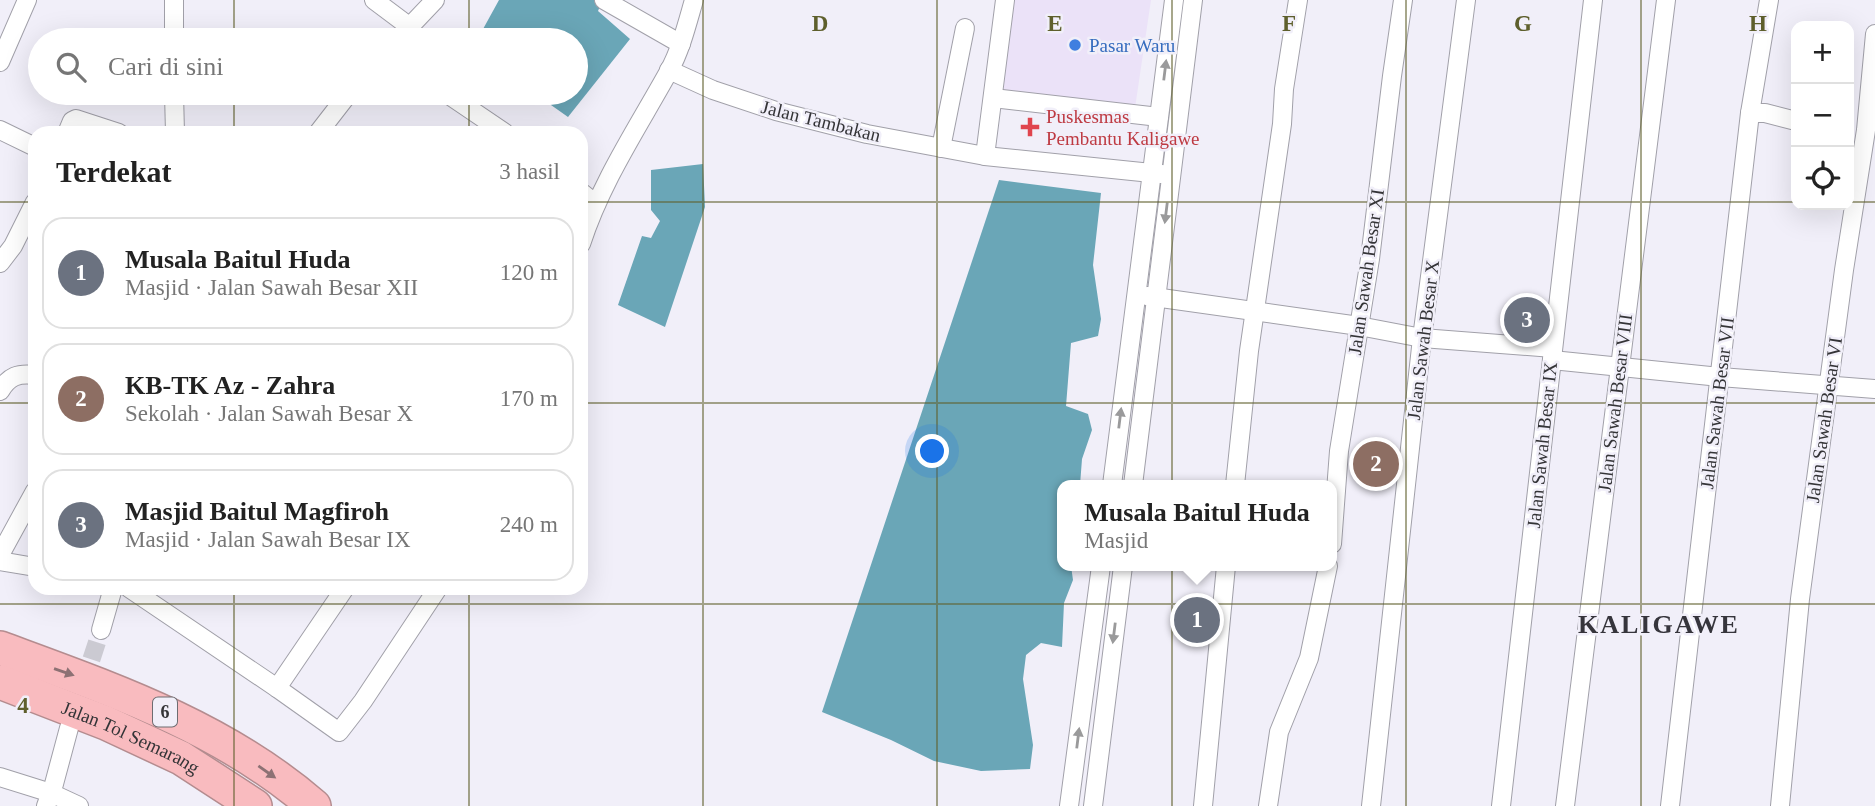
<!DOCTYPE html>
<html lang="id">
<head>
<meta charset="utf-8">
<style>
  :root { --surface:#fff; --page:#f2f2f2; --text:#222; --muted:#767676; --line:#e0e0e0; --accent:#5e5f2c }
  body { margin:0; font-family:Georgia,serif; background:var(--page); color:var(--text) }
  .controls { position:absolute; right:21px; top:21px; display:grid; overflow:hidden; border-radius:14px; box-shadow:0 7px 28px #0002 }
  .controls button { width:63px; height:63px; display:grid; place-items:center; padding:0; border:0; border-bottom:2px solid var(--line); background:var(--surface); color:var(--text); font:35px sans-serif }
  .you { position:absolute; left:933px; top:452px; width:24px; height:24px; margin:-18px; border:5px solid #fff; border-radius:50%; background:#1a73e8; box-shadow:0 0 0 10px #1a73e833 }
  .badge { display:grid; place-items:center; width:46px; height:46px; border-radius:50%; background:var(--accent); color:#fff; font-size:23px; font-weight:700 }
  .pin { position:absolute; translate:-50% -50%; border:4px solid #fff; box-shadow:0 2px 7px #0006 }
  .popup { position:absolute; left:1057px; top:480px; width:280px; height:91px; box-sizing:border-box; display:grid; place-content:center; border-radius:14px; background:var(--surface); filter:drop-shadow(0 2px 5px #0005); font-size:23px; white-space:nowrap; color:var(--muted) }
  .popup b { font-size:26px; color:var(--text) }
  .popup::after { content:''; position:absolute; left:50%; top:100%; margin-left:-14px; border:14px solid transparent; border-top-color:var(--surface) }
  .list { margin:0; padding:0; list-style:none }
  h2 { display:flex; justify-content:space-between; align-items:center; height:91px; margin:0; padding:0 28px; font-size:30px }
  h2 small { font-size:23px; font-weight:400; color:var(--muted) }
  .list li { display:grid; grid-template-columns:46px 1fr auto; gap:21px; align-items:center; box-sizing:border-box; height:112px; margin:0 14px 14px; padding:0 14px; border:2px solid var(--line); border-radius:21px }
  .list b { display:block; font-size:26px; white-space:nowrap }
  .list p { margin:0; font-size:23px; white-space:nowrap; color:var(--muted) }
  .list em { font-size:23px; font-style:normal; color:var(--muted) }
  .icon { flex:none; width:38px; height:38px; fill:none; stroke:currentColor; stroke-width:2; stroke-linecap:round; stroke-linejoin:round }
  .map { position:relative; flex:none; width:1875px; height:806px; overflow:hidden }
  .search { position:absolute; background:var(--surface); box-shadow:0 7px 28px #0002; left:28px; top:28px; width:560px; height:77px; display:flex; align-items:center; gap:18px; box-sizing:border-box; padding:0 24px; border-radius:38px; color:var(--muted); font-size:26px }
  .panel { position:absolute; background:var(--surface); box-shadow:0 7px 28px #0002; left:28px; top:126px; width:560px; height:469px; border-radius:21px }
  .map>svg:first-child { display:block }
  .commercial { fill:#ebe2f8 }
  .water { fill:#6aa6b7 }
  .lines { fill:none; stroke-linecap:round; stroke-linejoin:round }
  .minor-tunnel { stroke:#cbcad2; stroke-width:18; stroke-dasharray:18 9; stroke-linecap:butt }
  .minor-casing { stroke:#a1a0a9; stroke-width:20 }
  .motorway-casing { stroke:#b48c8f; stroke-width:36 }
  .minor { stroke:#fff; stroke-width:18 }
  .motorway { stroke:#f9bbbf; stroke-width:33 }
  .oneway { fill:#9a9a9b }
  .oneway2 { fill:#8d7174 }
  .grid { fill:none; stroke:#5e5f2c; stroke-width:2; stroke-opacity:0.55 }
  .shop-dot { fill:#3f7fe0; stroke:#f1eff9; stroke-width:2.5 }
  .health-dot { fill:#e0444e; stroke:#f1eff9; stroke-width:2.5 }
  .labels { text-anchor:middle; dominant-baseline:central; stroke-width:5; stroke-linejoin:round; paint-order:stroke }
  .shield { fill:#f1eff9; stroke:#6d6c71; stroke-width:2 }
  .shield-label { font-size:18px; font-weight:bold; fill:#343437 }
  .shop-label { font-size:19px; fill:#366cbe; stroke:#f1eff9; text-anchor:start }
  .health-label { font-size:19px; fill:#be3a42; stroke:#f1eff9; text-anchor:start }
  .street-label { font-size:19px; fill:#343437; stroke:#f1eff9 }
  .district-label { font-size:26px; font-weight:bold; letter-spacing:2px; fill:#36353c; stroke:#f1eff9 }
  .grid-label { font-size:23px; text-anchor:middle; font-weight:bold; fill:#5e5f2c; stroke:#f1eff9; stroke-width:5; stroke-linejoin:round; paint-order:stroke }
</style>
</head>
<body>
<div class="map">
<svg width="1875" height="806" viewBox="0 0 1875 806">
  <rect width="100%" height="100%" fill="#f1eff9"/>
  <path class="commercial" d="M1011 0H1151L1135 108 1000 90Z"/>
  <g class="water">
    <path d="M499 0H595L601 4 598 11 630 39 568 117 534 93H576V40H477Z"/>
    <path d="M703 164 705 207 665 327 618 305 642 236 651 238 660 221 651 210V170Z"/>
    <path d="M999 180 1101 193 1093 265 1101 319 1098 336 1071 343 1066 406 1088 414 1092 430 1082 459 1080 485H1062V566H1071L1073 580 1064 603 1062 647 1041 643 1026 655 1023 679 1033 745 1030 769 981 771 934 761 891 740 822 712Z"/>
  </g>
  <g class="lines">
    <path class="minor-tunnel" d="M83 685 101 630"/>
    <g class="minor-casing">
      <g id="minor">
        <path d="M374 0 410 27"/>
        <path d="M604 0 681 44"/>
        <path d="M174 40V0"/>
        <path d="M397 40 435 0"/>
        <path d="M0 62 27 0"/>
        <path d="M669 70 713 90 776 111 867 134 985 156 1171 175"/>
        <path d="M174 93 175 133"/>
        <path d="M446 93 505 133"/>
        <path d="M993 98 1159 117"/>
        <path d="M1750 113H1765L1796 121"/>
        <path d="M0 130 35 147"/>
        <path d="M67 133 72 121 76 119 119 133"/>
        <path d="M318 133 349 93"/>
        <path d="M941 148 965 28"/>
        <path d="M985 156 1005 0"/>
        <path d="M581 192 596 204"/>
        <path d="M581 244C601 182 638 127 669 71 681 49 687 24 694 0"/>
        <path d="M0 263 13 246 35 202"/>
        <path d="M1147 296 1359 326 1422 338 1553 348"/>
        <path d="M1552 360 1720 377 1875 389"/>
        <path d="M0 391C9 376 18 373 35 375"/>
        <path d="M1112 485 1174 0"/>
        <path d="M1133 485 1193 0"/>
        <path d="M1235 485 1249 351 1282 124 1284 89 1298 0"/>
        <path d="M1332 544 1339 451 1370 259 1392 76 1403 0"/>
        <path d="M0 555 35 491"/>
        <path d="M0 561 35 567"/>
        <path d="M129 588 277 688 339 732 363 701 438 588"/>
        <path d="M101 630 113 588"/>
        <path d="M277 688 345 588"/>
        <path d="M0 777 51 793 79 806"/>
        <path d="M46 806 54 784 69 728"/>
        <path d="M1069 806 1101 566"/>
        <path d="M1093 806 1123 566"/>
        <path d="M1203 806 1226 566"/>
        <path d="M1268 806 1279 732 1309 658 1328 566"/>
        <path d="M1371 806 1422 338 1466 0"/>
        <path d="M1501 806 1593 0"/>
        <path d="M1565 806 1666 0"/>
        <path d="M1670 806 1750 113 1769 0"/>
        <path d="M1780 806 1800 599 1844 270 1866 130 1875 34"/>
      </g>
    </g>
    <g class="motorway-casing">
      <g id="motorway">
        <path d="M0 648C111 689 223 727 314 806"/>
        <path id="s1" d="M0 682 106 723 181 758 255 806"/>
      </g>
    </g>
    <use href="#minor" class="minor"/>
    <use href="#motorway" class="motorway"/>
  </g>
  <defs><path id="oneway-solid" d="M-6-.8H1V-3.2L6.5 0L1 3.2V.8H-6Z" transform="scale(1.75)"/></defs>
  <g class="oneway">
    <use href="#oneway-solid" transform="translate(1165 70) rotate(-83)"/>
    <use href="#oneway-solid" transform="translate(1166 213) rotate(97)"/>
    <use href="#oneway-solid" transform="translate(1120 418) rotate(-83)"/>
    <use href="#oneway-solid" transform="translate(1114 633) rotate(97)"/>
    <use href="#oneway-solid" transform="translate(1078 738) rotate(-83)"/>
  </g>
  <g class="oneway2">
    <use href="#oneway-solid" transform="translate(64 672) rotate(19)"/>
    <use href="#oneway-solid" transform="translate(267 772) rotate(35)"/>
  </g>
  <path class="grid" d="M234 0V40M469 0V40M703 0V806M937 0V806M1172 0V806M1406 0V806M1641 0V806M234 93V133M469 93V133M0 202H35M581 202H1796M1849 202H1875M0 403H35M581 403H1875M234 588V806M469 588V806M0 604H1875"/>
  <circle class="shop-dot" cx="1075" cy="45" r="7"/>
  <path class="health-dot" d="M1026.5 116.5h7v7h7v7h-7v7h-7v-7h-7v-7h7z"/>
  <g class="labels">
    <rect class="shield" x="153" y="697.5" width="24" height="29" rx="5"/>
    <g class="shield-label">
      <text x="165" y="712">6</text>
    </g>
    <g class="shop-label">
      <text x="1089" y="45">Pasar Waru</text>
    </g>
    <g class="health-label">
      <text x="1046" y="116">Puskesmas<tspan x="1046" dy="22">Pembantu Kaligawe</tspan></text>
    </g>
    <g class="street-label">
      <text transform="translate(821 121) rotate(14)">Jalan Tambakan</text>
      <text transform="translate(1366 272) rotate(-82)">Jalan Sawah Besar XI</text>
      <text transform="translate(1423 340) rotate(-83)">Jalan Sawah Besar X</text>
      <text transform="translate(1615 403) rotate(-83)">Jalan Sawah Besar VIII</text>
      <text transform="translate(1717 403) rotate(-83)">Jalan Sawah Besar VII</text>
      <text transform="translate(1824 420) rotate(-82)">Jalan Sawah Besar VI</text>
      <text transform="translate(1542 445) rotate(-84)">Jalan Sawah Besar IX</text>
      <text stroke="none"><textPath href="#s1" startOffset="142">Jalan Tol Semarang</textPath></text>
    </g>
    <g class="district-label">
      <text x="1659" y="624">KALIGAWE</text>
    </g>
  </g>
  <g class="grid-label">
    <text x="820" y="31">D</text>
    <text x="1055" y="31">E</text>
    <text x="1289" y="31">F</text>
    <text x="1523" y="31">G</text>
    <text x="1758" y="31">H</text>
    <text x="23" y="713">4</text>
  </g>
</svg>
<div class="controls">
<button>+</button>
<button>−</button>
<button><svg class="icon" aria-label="locate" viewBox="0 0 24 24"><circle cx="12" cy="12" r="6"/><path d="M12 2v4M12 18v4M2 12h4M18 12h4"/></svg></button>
</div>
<div class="you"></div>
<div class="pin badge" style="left:1197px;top:620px;background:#6b7280">1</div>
<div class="popup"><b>Musala Baitul Huda</b>Masjid</div>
<div class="pin badge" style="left:1376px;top:464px;background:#8d6e63">2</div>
<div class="pin badge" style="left:1527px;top:320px;background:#6b7280">3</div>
<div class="search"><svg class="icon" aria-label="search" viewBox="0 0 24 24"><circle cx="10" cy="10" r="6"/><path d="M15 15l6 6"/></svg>Cari di sini</div>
<section class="panel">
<h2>Terdekat<small>3 hasil</small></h2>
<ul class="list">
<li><span class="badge" style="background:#6b7280">1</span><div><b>Musala Baitul Huda</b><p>Masjid · Jalan Sawah Besar XII</p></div><em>120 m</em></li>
<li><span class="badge" style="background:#8d6e63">2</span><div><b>KB-TK Az - Zahra</b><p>Sekolah · Jalan Sawah Besar X</p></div><em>170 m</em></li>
<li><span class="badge" style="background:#6b7280">3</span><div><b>Masjid Baitul Magfiroh</b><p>Masjid · Jalan Sawah Besar IX</p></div><em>240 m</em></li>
</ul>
</section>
</div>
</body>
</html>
